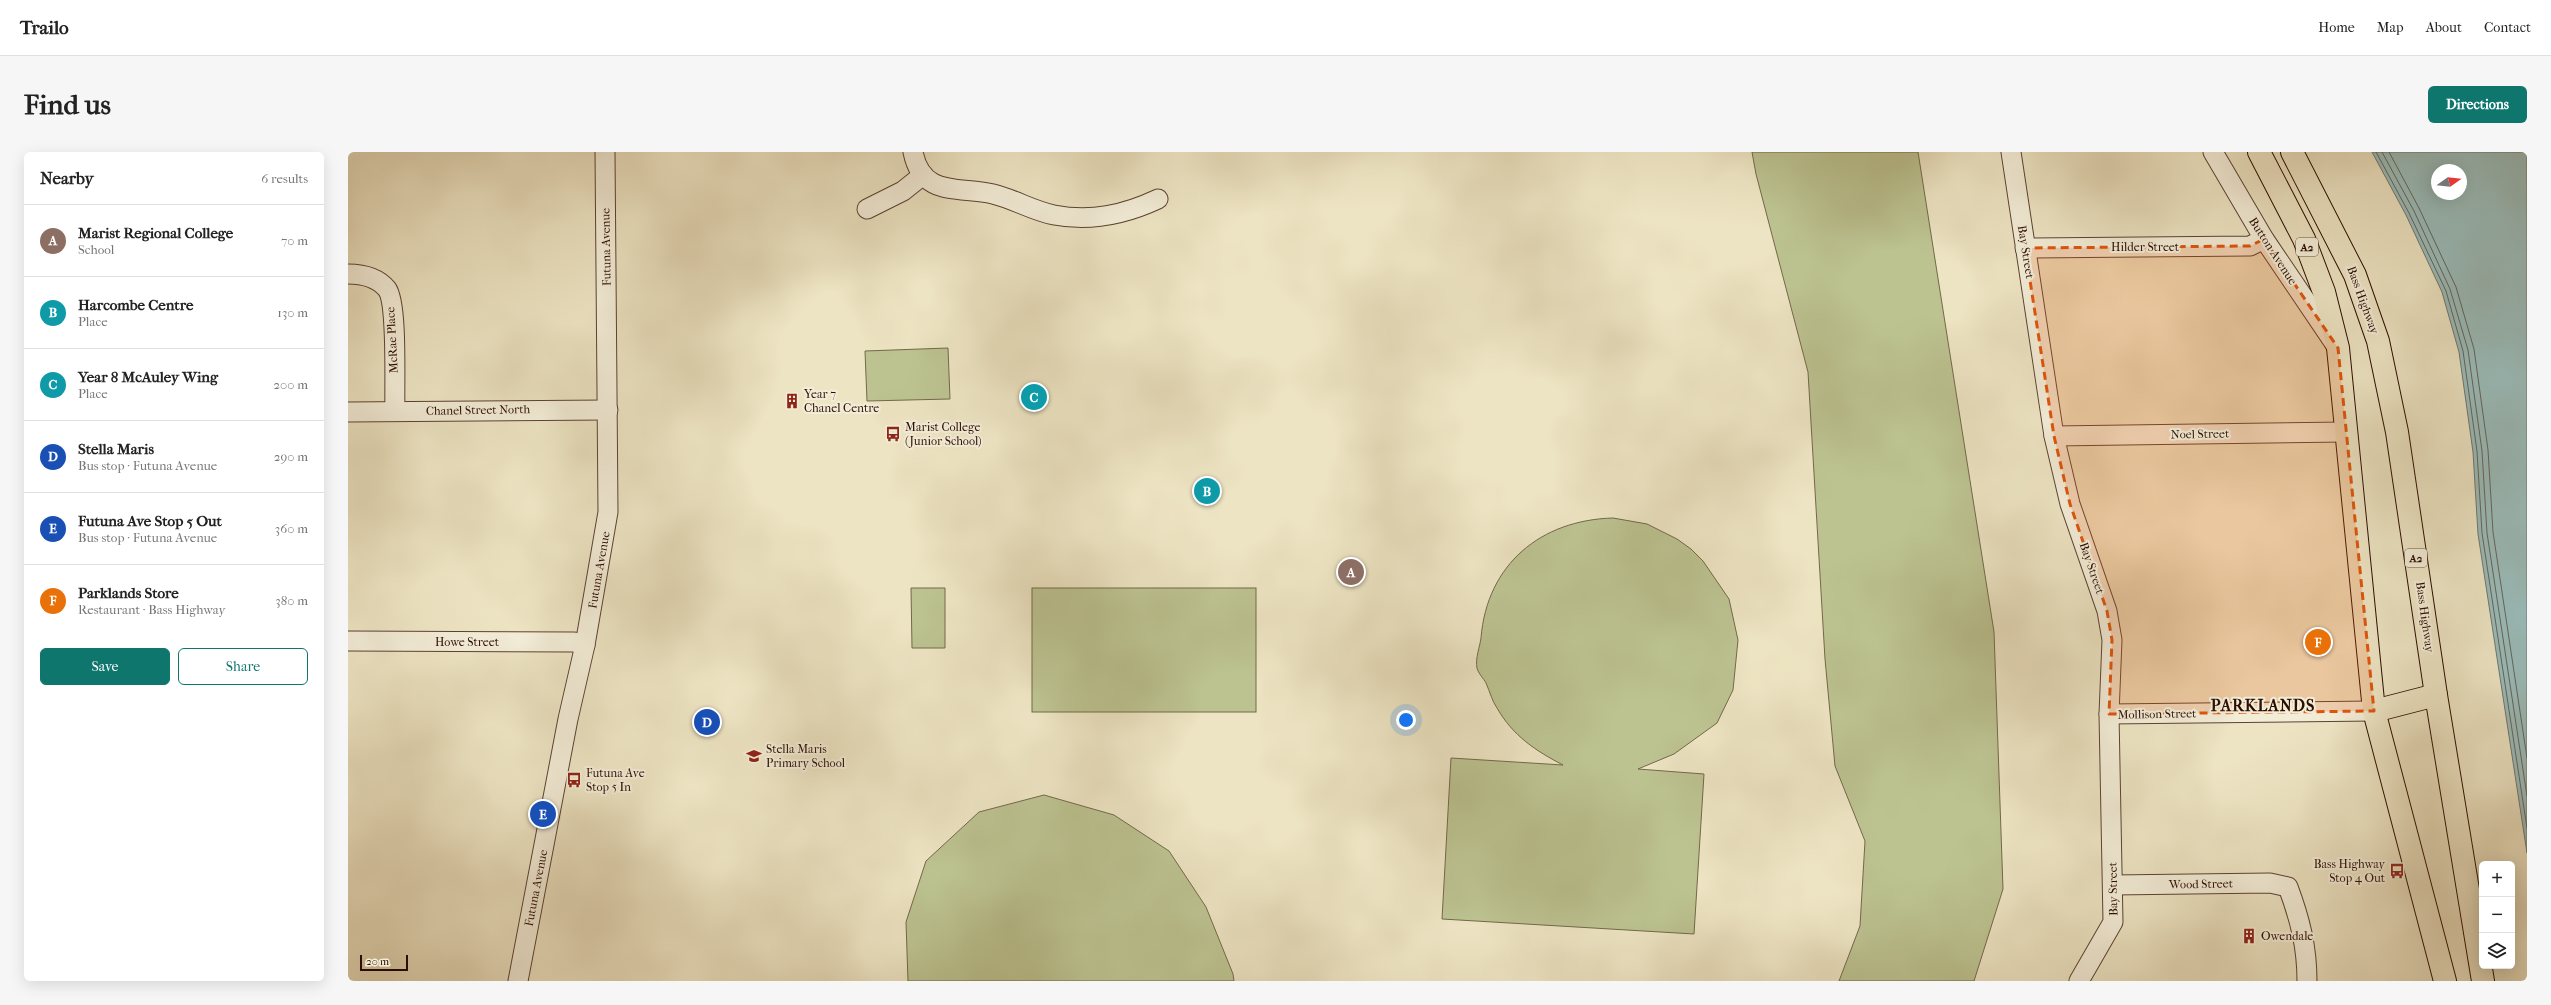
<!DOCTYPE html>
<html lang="en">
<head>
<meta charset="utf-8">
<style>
  :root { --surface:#fff; --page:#f6f6f6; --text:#222; --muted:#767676; --line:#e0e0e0; --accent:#0f766e }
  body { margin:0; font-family:"IM FELL French Canon",serif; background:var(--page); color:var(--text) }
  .controls { position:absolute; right:12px; bottom:12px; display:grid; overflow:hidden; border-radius:6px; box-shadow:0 4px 16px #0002 }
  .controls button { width:36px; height:36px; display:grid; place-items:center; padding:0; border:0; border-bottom:1px solid var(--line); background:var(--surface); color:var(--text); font:20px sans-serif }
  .compass { position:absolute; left:2083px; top:12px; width:36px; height:36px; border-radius:50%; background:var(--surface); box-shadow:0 4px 16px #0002; rotate:75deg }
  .scale { position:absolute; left:12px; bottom:10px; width:48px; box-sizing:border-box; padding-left:4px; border:2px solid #2c0d02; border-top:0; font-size:11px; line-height:14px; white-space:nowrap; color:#2c0d02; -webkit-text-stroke:3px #f3edd8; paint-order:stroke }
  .you { position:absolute; left:1058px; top:568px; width:14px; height:14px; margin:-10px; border:3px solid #fff; border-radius:50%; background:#1a73e8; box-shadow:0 0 0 6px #1a73e833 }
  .badge { display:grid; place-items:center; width:26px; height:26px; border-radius:50%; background:var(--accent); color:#fff; font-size:13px; font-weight:700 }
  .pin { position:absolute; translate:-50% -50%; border:2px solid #fff; box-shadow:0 1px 4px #0006 }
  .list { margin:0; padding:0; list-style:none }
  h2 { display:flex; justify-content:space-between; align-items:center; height:52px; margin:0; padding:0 16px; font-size:17px }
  h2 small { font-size:13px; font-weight:400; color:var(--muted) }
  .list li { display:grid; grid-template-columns:26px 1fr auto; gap:12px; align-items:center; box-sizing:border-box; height:72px; padding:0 16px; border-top:1px solid var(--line) }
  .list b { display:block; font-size:15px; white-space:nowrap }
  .list p { margin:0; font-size:13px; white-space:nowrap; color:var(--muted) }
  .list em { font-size:13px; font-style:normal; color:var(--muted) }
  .actions { display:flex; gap:8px; padding:12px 16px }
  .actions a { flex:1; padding:9px 0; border:1px solid var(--accent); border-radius:6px; text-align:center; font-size:14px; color:var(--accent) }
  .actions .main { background:var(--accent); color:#fff }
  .icon { flex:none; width:22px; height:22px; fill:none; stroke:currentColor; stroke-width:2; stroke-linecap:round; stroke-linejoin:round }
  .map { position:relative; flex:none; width:2179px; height:829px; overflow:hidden; border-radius:6px }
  header { display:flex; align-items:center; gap:24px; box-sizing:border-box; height:56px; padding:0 20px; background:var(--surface); border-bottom:1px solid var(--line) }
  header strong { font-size:19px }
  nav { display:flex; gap:22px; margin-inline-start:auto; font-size:14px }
  .intro { display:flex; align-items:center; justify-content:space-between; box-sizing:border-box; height:96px; padding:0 24px }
  h1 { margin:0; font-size:28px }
  .button { padding:10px 18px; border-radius:6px; background:var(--accent); color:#fff; font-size:14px; font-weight:700 }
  main { display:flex; gap:24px; padding:0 24px }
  aside { flex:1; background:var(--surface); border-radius:6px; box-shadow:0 4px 16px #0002 }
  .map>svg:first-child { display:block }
  .green { fill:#bcc391; stroke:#74684a }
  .water { fill:#9bbdbb; stroke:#6f7771; fill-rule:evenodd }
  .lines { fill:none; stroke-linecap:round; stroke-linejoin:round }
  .shore { stroke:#64655e; stroke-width:1 }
  .street-casing { stroke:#5c4332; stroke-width:21 }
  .highway-casing { stroke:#2c0d02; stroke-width:24 }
  .street { stroke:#f3edd8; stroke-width:19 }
  .highway { stroke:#ede4c3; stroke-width:22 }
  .marked { fill:#df550c; fill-opacity:0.2; stroke:#df550c; stroke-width:3; stroke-dasharray:8 5; stroke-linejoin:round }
  .labels { text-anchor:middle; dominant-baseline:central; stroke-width:4; stroke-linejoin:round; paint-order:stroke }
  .shield { fill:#f3edd8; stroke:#685042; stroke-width:1 }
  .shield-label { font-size:11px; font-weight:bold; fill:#2c0d02 }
  .street-label { font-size:12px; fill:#2c0d02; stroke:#f3edd8 }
  .poi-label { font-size:12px; fill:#2c0d02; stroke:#f3edd8; text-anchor:start }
  .district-label { font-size:16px; font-weight:bold; letter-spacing:1px; fill:#2c0d02; stroke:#f3edd8 }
</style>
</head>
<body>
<header>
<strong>Trailo</strong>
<nav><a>Home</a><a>Map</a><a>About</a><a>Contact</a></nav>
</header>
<div class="intro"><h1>Find us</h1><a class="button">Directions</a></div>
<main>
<aside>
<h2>Nearby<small>6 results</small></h2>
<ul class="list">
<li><span class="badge" style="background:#8d6e63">A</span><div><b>Marist Regional College</b><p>School</p></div><em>70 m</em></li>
<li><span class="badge" style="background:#0f9aa8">B</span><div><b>Harcombe Centre</b><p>Place</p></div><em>130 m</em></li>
<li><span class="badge" style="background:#0f9aa8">C</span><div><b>Year 8 McAuley Wing</b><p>Place</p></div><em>200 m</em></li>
<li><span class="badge" style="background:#1a4fb4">D</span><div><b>Stella Maris</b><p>Bus stop · Futuna Avenue</p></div><em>290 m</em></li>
<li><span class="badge" style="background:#1a4fb4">E</span><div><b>Futuna Ave Stop 5 Out</b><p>Bus stop · Futuna Avenue</p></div><em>360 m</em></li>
<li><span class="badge" style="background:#e8710a">F</span><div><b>Parklands Store</b><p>Restaurant · Bass Highway</p></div><em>380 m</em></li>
</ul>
<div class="actions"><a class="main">Save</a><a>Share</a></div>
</aside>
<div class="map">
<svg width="2179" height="829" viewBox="0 0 2179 829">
  <rect width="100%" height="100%" fill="#ede4c3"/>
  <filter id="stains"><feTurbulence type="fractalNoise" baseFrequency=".005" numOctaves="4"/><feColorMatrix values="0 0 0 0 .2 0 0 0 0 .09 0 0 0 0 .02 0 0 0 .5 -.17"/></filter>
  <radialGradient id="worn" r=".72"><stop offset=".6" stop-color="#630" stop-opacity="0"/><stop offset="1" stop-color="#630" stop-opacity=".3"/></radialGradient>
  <g class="green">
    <path d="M1404 0H1570L1646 480 1655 737 1626 829H1491L1512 774 1517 689 1487 614 1477 507 1460 220 1408 22Z"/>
    <path d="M600 196 602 247 519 249 517 199Z"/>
    <path d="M1265 366 1299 372 1329 387 1343 397 1355 409 1381 447 1390 488 1385 538 1369 571 1326 602 1290 617 1356 622 1346 782 1094 767 1103 606 1215 613C1188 599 1165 584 1149 556 1144 549 1142 540 1138 531 1136 527 1130 521 1129 516 1127 507 1132 494 1133 486 1139 412 1193 368 1265 366Z"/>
    <path d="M563 436H597V496H564Z"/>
    <rect x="684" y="436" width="224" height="124"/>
    <path d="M696 643 766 663 821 699 858 755 885 822 886 829H560L558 770 578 709 631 660Z"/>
  </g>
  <path class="water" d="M2024 0H2179V701L2130 382 2125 300 2111 200 2094 140 2058 63ZM2089 18H2113V42H2089Z"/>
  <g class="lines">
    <g class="shore">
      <path d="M2028 0 2061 61 2098 139 2115 199 2129 299 2134 381 2179 676"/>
      <path d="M2034 0 2066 59 2102 137 2120 198 2134 299 2139 381 2179 644"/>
      <path d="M2041 0 2071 56 2108 135 2126 197 2140 298 2145 380 2179 606"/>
    </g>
    <g class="street-casing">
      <g id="street">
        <path d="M565 0C574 46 612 34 645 42 666 47 685 59 706 63 743 70 776 63 810 47"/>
        <path d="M1663 0 1706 284 1722 352 1759 459 1764 488 1761 562 1765 770 1731 829"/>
        <path d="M1865 0 1916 87 1987 192"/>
        <path d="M519 57 555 39 575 23"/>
        <path d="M1677 96 1902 94 1916 87"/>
        <path d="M0 122C15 122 29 125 39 137 50 152 46 236 47 259"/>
        <path d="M0 260 260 258"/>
        <path d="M1706 284 1998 280"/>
        <path d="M0 489 226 490 237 493"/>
        <path d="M1761 562 2026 559"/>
        <path d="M1765 733 1922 731 1940 735C1952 767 1959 795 1959 829"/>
        <path d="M170 829 220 567 237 493 260 360 257 0"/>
      </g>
    </g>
    <g class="highway-casing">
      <g id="highway">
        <path d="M1911 0 1956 87 1976 140 1990 196 2026 559 2097 829"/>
        <path d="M1944 0 2007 123 2030 189 2049 280 2088 543 2135 829"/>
        <path d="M2026 559 2088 543"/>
      </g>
    </g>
    <use href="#street" class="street"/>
    <use href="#highway" class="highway"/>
  </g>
  <path class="marked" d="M1916 87 1990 196 2026 559 1761 562 1764 488 1759 459 1722 352 1706 284 1677 96 1902 94Z"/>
  <defs>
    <g id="building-bare" transform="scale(1.2)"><path d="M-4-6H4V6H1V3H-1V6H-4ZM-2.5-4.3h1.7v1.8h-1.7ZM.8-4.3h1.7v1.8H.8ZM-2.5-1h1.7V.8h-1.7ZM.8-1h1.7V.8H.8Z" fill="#8f2418" stroke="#f3edd8" stroke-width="2.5" paint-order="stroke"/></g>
    <g id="bus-bare" transform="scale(1.2)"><path d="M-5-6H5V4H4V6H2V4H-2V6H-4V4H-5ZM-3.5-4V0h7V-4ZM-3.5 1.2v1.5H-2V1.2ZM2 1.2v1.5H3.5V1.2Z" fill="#8f2418" stroke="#f3edd8" stroke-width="2.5" paint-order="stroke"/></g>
    <g id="school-bare" transform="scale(1.2)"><path d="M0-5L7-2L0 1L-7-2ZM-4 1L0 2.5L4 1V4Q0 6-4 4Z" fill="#8f2418" stroke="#f3edd8" stroke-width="2.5" paint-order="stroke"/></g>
  </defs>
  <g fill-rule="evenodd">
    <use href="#building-bare" x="444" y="249"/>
    <use href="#bus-bare" x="545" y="282"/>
    <use href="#school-bare" x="406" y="604"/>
    <use href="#bus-bare" x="226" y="628"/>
    <use href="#bus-bare" x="2049" y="719"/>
    <use href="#building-bare" x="1901" y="784"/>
  </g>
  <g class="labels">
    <g class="shield">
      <rect x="1948" y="86" width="22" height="18" rx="3"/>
      <rect x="2057" y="397" width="22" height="18" rx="3"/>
    </g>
    <g class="shield-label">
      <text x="1959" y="95">A2</text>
      <text x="2068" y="406">A2</text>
    </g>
    <g class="street-label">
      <text transform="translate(258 95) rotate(-91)">Futuna Avenue</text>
      <text x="1797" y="95">Hilder Street</text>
      <text transform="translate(1925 99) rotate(57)">Button Avenue</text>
      <text transform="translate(1678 100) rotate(81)">Bay Street</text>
      <text transform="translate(2015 148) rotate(70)">Bass Highway</text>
      <text transform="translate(44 188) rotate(-93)">McRae Place</text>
      <text transform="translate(130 258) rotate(-1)">Chanel Street North</text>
      <text transform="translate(1852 282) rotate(-1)">Noel Street</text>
      <text transform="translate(1744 416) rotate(71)">Bay Street</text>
      <text transform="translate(251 418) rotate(-80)">Futuna Avenue</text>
      <text transform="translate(2077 465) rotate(82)">Bass Highway</text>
      <text x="119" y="490">Howe Street</text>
      <text transform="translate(1809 562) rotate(-1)">Mollison Street</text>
      <text transform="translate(1853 732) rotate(-1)">Wood Street</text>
      <text transform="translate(188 736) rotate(-79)">Futuna Avenue</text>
      <text transform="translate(1765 737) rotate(-91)">Bay Street</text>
    </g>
    <g class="poi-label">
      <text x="456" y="242">Year 7<tspan x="456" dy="14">Chanel Centre</tspan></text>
      <text x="557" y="275">Marist College<tspan x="557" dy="14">(Junior School)</tspan></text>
      <text x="418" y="597">Stella Maris<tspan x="418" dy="14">Primary School</tspan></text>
      <text x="238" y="621">Futuna Ave<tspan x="238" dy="14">Stop 5 In</tspan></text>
      <text x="2037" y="712" text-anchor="end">Bass Highway<tspan x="2037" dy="14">Stop 4 Out</tspan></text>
      <text x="1913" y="784">Owendale</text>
    </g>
    <g class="district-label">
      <text x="1915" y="553">PARKLANDS</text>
    </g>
  </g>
  <rect width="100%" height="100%" filter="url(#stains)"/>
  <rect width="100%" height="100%" fill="url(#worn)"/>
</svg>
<div class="controls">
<button>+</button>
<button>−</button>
<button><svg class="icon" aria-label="layers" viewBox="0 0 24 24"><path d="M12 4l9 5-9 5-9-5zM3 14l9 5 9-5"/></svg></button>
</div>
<svg class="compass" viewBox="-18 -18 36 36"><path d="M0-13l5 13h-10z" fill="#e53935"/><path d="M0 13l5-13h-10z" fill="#767676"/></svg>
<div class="scale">20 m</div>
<div class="you"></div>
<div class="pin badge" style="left:1003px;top:420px;background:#8d6e63">A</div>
<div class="pin badge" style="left:859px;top:339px;background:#0f9aa8">B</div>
<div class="pin badge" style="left:686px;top:245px;background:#0f9aa8">C</div>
<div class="pin badge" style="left:359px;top:570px;background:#1a4fb4">D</div>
<div class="pin badge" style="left:195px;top:662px;background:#1a4fb4">E</div>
<div class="pin badge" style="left:1970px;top:490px;background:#e8710a">F</div>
</div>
</main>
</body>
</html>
